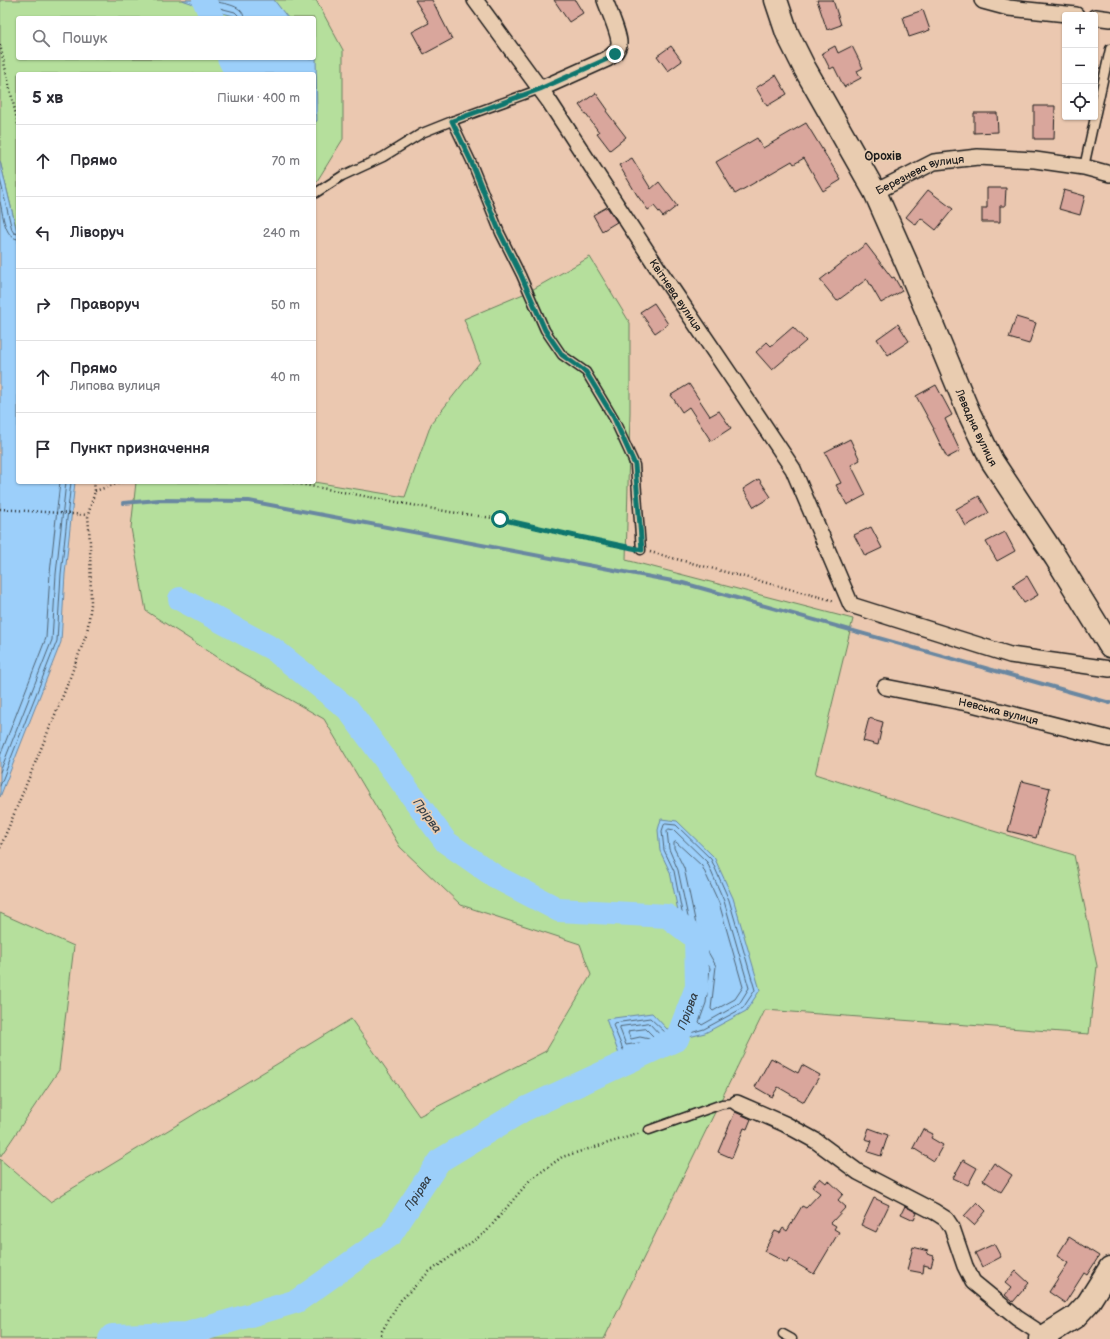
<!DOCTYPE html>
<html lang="uk">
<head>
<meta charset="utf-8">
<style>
  :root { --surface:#fff; --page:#f2f2f3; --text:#2b2b33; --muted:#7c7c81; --line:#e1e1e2 }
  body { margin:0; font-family:"Balsamiq Sans",sans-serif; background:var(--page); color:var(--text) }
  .controls { position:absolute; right:12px; top:12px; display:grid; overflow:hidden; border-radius:4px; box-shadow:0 1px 3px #0004 }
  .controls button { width:36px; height:36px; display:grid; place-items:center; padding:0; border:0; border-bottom:1px solid var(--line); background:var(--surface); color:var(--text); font:20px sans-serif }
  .stop { position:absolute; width:12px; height:12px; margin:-9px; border:3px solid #0f766e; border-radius:50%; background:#fff }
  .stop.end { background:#0f766e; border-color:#fff; box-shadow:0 1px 4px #0008 }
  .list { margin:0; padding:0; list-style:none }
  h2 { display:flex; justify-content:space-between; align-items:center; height:52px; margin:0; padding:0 16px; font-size:17px }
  h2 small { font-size:13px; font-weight:400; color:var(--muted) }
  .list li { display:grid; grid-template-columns:26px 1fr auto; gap:12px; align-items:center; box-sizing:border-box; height:72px; padding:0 16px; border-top:1px solid var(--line) }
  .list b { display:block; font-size:15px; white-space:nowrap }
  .list p { margin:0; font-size:13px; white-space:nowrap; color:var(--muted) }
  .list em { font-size:13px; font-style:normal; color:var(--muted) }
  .icon { flex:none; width:22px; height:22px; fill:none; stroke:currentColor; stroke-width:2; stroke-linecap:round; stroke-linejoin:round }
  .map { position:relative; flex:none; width:1110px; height:1339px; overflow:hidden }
  .search { position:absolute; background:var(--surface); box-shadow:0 1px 3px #0004; left:16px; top:16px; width:300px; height:44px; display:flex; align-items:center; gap:10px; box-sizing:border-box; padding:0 14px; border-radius:4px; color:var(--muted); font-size:15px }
  .panel { position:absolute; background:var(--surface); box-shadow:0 1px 3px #0004; left:16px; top:72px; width:300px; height:412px; border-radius:4px }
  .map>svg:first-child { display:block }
  .green { fill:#b5df9c; stroke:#687e5c; fill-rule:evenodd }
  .water { fill:#9ccffa; stroke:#6987a1 }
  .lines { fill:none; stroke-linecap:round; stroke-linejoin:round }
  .shore { stroke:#4f6475; stroke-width:1 }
  .stream { stroke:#6987a1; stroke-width:4 }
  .river { stroke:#9ccffa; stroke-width:24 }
  .building { fill:#d9a69c; stroke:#1c1c1c }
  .lane-casing { stroke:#1c1c1c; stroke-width:11 }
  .street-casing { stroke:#1c1c1c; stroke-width:18 }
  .secondary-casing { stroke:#1c1c1c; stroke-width:25 }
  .path { stroke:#1c1c1c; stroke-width:2.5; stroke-dasharray:1 3; stroke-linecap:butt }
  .lane { stroke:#e9ccb0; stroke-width:8 }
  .street { stroke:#e9ccb0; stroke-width:15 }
  .secondary { stroke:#e9ccb0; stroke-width:22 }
  .route { stroke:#0f766e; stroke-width:5 }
  .labels { text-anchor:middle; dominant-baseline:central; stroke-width:3.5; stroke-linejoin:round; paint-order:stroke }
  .street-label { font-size:11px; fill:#1c1c1c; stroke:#e9ccb0 }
  .neighbourhood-label { font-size:12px; font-weight:bold; fill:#1c1c1c; stroke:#e9ccb0 }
  .water-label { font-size:12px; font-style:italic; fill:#364048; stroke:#e9ccb0 }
</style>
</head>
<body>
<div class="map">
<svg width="1110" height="1339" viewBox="0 0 1110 1339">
  <rect width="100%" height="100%" fill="#ebc8b0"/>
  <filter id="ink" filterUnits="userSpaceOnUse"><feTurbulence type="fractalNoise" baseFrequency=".025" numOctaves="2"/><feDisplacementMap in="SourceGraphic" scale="8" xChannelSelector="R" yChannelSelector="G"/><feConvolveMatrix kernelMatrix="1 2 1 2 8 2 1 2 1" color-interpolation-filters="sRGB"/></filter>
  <g filter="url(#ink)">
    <g class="green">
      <path d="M0 0H316L343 50V139L314 186V74H18V236L0 161ZM18 18H314V58H18Z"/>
      <path d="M590 257 630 323V412L626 560 853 619 815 774 973 825 1074 855 1097 966 1089 1034 765 1010 604 1339H0V1159L50 1202 351 1019 419 1116 546 1051 591 975 580 944 461 905 400 847 324 719 236 669 146 611 131 528 136 482H314L405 497 431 424 480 362 464 319 528 292Z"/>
      <path d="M0 913 74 946 59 1070 0 1157Z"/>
    </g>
    <g class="water">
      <path d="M182 0H274L288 18H235L234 16 211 10Z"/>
      <path d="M314 53 316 55 317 121 314 122V74H239L229 58H314Z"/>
      <path d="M0 161 18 236V482H75L65 574 61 642 0 797Z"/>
      <path d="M661 819 677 821 714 857 733 898 760 990 746 1011 705 1033 689 1037 661 1058 638 1052 620 1057 606 1019 652 1013 667 1029 690 1022 698 1002 701 969 684 940 670 872 660 851 658 830Z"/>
    </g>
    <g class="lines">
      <g class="shore">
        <path d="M194 0 212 6 235 12 238 15 239 18"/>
        <path d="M209 0C220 4 243 3 244 18"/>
        <path d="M0 179 12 230 14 233 18 234"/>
        <path d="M0 202C3 213 4 238 18 239"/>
        <path d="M0 756 46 638 50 573 60 482"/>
        <path d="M0 772 52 640 56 574 66 482"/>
        <path d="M0 786 57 641 61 574 71 482"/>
        <path d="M666 824 676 825 711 859 729 900 755 990 743 1008 704 1029 687 1034 660 1054 638 1048 624 1052 613 1025 614 1023 650 1018 666 1033 693 1025 701 1002 705 968 687 938 674 871 664 850 662 831 664 825Z"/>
        <path d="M669 829 674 830 707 862 724 901 749 988 739 1004 702 1025 699 1022 706 1003 710 968 692 936 678 870 669 849 667 831Z"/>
        <path d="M676 842 702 866 719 903 743 987 735 999 713 1011 711 1009 716 966 698 934 684 868 674 848V843Z"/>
        <path d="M649 1023 661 1036 668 1039V1042L659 1048 639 1043 626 1045 620 1029V1027Z"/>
        <path d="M646 1029 654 1037V1040L640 1037 631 1039 628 1033 629 1031Z"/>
      </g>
      <path class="stream" d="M123 503 159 500 249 501 683 583 1110 703"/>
      <g class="river">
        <path d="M204 0 212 18"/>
        <path d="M229 58 237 74"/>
        <path id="s1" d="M110 1339 112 1336 187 1334 297 1301 391 1234 439 1161 525 1109 677 1039 697 987 696 938 667 916 559 910 496 877 446 842 348 709 273 649 180 599"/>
      </g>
    </g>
    <g class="building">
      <path d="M415 0H432L452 39 424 54 412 32 429 23Z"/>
      <path d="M554 0H575L583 13 569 22Z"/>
      <path d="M817 0H833L841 25 827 30Z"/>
      <path d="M923 10 930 30 909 37 903 17Z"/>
      <path d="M671 46 682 61 668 71 657 56Z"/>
      <path d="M835 46 838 53 852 46 863 68 857 71 861 78 844 87 834 67 830 69 822 53Z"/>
      <path d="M776 75 787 94 767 106 756 88Z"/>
      <path d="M596 93 608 110 606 111 626 137 610 150 597 133 599 132 579 105Z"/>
      <path d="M1034 106H1055L1054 139H1034Z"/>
      <path d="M974 113H997L998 132 974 133Z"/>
      <path d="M806 123 841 180 823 191 804 158 794 164 792 161 735 194 716 162 757 138 763 148Z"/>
      <path d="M632 158 651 189 659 182 677 206 663 217 654 206 648 210 637 195 619 165Z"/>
      <path d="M987 188H1006L1005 206H1000V222H982V208H987Z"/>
      <path d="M928 190 953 209 936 230 921 218 916 225 906 217Z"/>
      <path d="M1064 190 1085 196 1080 215 1059 209Z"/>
      <path d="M607 207 617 222 602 231 593 215Z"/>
      <path d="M866 244 892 278 894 277 902 291 881 303 867 279 837 301 820 280Z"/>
      <path d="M654 303 668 324 655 333 640 312Z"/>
      <path d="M1016 317 1036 323 1029 344 1009 338Z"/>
      <path d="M898 324 909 341 888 355 877 339Z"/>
      <path d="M793 327 806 341 772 370 756 352 767 342 771 346Z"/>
      <path d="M689 384 710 416 719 411 731 428 711 441 689 407 682 412 671 395Z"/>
      <path d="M936 385 952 415 945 419 960 451 947 458 933 429H934L916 396Z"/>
      <path d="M850 439 860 460 851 465 866 495 847 505 836 485 841 483 825 452Z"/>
      <path d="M759 479 771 497 754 507 743 489Z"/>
      <path d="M979 496 989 513 966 526 956 509Z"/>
      <path d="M871 527 882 548 865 556 854 535Z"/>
      <path d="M1005 532 1015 551 997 561 986 542Z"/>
      <path d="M1027 576 1038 595 1024 603 1013 585Z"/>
      <path d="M869 718 883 722 878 745 863 741Z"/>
      <path d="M1022 781 1050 788 1036 838 1008 831Z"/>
      <path d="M771 1058 798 1073 802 1065 820 1075 804 1102 778 1087 772 1097 755 1087Z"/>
      <path d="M735 1112 751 1119 747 1129 744 1128 732 1158 718 1152Z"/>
      <path d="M869 1128 888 1135 881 1156 868 1152 872 1141 865 1139Z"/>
      <path d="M923 1129 933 1134 931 1138 943 1145 934 1161 913 1148Z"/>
      <path d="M963 1160 977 1168 968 1185 953 1178Z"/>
      <path d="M994 1163 1012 1175 1001 1192 983 1180Z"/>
      <path d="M820 1178 826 1183 828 1180 843 1194 838 1200 846 1207 831 1223 836 1226 834 1229 839 1232 814 1274 789 1259 787 1263 764 1251 775 1231 780 1233 783 1228 787 1231 802 1206 806 1208 820 1193 812 1187Z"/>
      <path d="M874 1198 889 1205 876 1232 861 1225Z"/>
      <path d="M977 1202 986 1211 974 1225 964 1216Z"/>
      <path d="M905 1206 917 1213 914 1220 901 1214Z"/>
      <path d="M1069 1237 1099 1256 1087 1275 1084 1273 1065 1303 1049 1292 1068 1263 1057 1256Z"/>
      <path d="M994 1244 1001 1257 982 1267 975 1253Z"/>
      <path d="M913 1247 928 1251 927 1254 934 1256 931 1267 924 1265 923 1273 907 1270Z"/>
      <path d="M1016 1271 1029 1283 1013 1302 1005 1295 1011 1288 1005 1283Z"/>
    </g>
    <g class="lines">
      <g class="lane-casing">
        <g id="lane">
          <path d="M1095 117 1110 49"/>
          <path d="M452 121 471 161 500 233 521 275 545 330 562 355 586 372 614 419 635 465 641 550"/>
          <path d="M1084 167 1095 117"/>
          <path d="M314 194 342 176 383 157 422 133 452 121 540 89"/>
          <path d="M649 1130 722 1104 737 1103"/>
          <path d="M783 1334 792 1339"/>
        </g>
      </g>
      <g class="street-casing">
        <g id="street">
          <path id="s2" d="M475 0 549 101 657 267 735 382 793 469 851 605 1010 655 1110 669"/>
          <path d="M982 0 983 1 1009 8 1076 15"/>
          <path d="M1095 17 1110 19"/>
          <path d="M540 89 607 59C613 55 618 51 619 44 620 35 608 9 605 0"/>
          <path id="s3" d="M875 192 934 162 978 157 1035 160 1084 167 1110 174"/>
          <path id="s4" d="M885 687 972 704 1110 739"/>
          <path d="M737 1103 785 1124 816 1141 858 1172 935 1212 946 1219 952 1228 965 1266 973 1282 1017 1318 1049 1339"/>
        </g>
      </g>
      <g class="secondary-casing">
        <g id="secondary">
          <path id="s5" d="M776 0 787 33 804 67 875 192 910 271 969 413 992 461 1056 558 1110 646"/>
          <path d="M1040 1339 1075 1317 1088 1303 1110 1268"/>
        </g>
      </g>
      <g class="path">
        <path d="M0 45 18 124"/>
        <path d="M289 482 450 512 500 519 575 537 631 548"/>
        <path d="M95 491 122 482"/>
        <path d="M0 509 88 515"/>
        <path d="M650 552 835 601"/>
        <path d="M0 848 64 693 87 633 91 604 90 542 88 515 95 491 94 482"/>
        <path d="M380 1339 382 1331 401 1300 429 1272 486 1232 530 1180 562 1157 641 1133"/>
      </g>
      <use href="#lane" class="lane"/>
      <use href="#street" class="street"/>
      <use href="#secondary" class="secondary"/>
    </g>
  </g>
  <g class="lines" filter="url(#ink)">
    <path class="route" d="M500 519 575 536 642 550 635 465 614 418 586 372 562 355 545 330 521 275 500 233 471 161 452 121 540 89 607 59 615 54"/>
  </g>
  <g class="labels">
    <g class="street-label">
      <text stroke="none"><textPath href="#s3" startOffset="49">Березнева вулиця</textPath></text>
      <text stroke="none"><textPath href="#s2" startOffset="357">Квітнева вулиця</textPath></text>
      <text stroke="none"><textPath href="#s5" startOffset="473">Левадна вулиця</textPath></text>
      <text stroke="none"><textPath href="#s4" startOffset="116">Невська вулиця</textPath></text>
    </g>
    <g class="neighbourhood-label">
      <text x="883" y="156">Орохів</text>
    </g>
    <g class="water-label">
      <text transform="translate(427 816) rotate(54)">Прірва</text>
      <text stroke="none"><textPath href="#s1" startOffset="694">Прірва</textPath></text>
      <text stroke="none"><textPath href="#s1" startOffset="358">Прірва</textPath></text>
    </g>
  </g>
</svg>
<div class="controls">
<button>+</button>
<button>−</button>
<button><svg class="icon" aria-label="locate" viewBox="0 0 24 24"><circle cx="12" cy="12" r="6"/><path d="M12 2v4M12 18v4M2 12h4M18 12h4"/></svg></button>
</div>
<div class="stop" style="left:500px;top:519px"></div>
<div class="stop end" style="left:615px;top:54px"></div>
<div class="search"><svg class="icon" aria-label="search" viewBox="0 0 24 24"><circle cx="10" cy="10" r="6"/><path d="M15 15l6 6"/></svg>Пошук</div>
<section class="panel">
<h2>5 хв<small>Пішки · 400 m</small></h2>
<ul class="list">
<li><svg class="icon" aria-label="ahead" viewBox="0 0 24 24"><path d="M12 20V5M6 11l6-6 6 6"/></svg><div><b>Прямо</b></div><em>70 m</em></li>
<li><svg class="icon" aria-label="left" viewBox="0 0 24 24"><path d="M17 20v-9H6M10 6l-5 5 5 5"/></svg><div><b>Ліворуч</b></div><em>240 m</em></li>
<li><svg class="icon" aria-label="right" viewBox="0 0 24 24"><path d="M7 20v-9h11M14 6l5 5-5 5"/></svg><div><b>Праворуч</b></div><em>50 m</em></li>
<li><svg class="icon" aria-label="ahead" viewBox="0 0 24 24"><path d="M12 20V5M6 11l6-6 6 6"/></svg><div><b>Прямо</b><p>Липова вулиця</p></div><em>40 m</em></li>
<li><svg class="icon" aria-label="arrive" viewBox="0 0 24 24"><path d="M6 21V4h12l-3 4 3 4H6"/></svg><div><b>Пункт призначення</b></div></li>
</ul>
</section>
</div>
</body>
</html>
